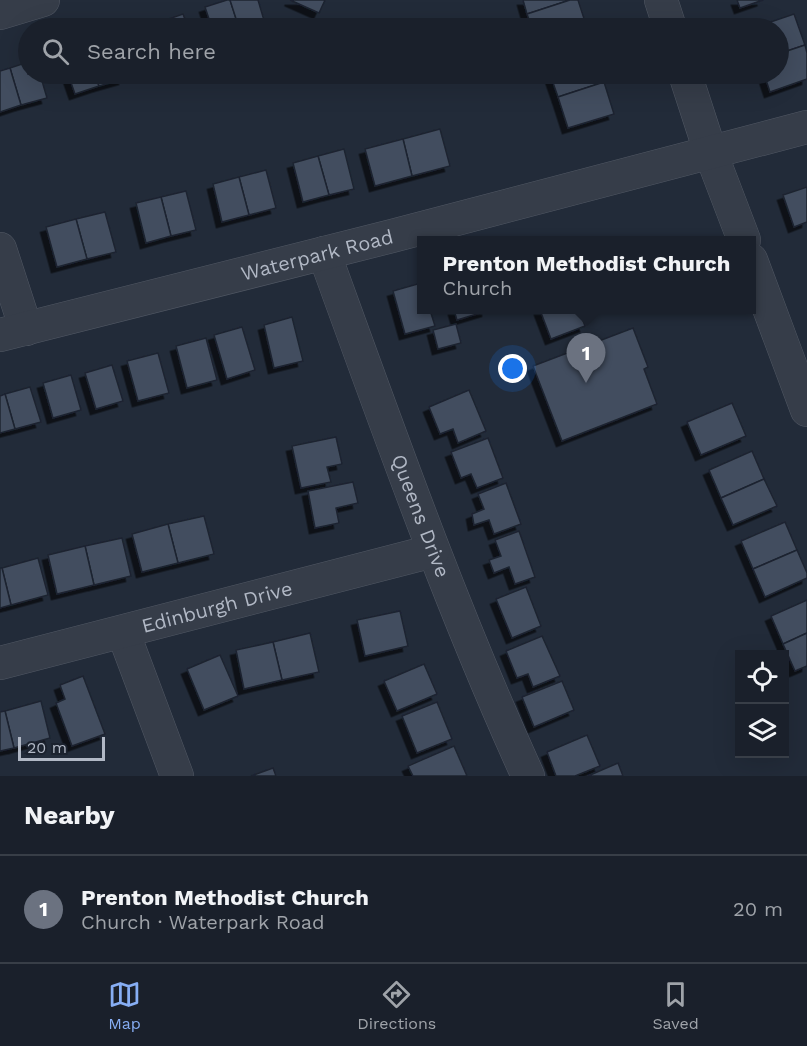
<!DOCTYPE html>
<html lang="en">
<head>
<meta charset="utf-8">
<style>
  :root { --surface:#1a202b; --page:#232833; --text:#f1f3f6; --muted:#9fa3a9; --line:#383e47; --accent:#87aef4 }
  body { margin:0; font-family:"Work Sans",sans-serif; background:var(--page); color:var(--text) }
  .controls { position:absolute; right:18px; bottom:18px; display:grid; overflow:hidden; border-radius:0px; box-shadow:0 6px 24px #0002 }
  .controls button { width:54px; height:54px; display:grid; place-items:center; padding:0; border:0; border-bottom:2px solid var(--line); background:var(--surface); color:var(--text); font:30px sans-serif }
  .scale { position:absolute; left:18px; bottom:15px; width:87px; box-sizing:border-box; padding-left:6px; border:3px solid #b1b8c5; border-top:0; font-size:16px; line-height:21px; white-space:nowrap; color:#b1b8c5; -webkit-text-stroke:4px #1b222e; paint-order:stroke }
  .you { position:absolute; left:513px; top:369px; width:21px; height:21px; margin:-15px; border:4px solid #fff; border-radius:50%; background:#1a73e8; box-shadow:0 0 0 9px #1a73e833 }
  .badge { display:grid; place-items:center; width:39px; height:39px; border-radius:50%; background:var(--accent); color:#fff; font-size:20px; font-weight:700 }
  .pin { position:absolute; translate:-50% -50px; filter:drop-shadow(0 2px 3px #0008) }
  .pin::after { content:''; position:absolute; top:32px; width:21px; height:18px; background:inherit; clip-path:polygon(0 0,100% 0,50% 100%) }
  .popup { position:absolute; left:417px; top:236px; width:339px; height:78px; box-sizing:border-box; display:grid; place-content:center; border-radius:0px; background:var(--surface); filter:drop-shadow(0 2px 4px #0005); font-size:20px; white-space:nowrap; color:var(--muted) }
  .popup b { font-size:22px; color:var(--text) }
  .popup::after { content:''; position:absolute; left:50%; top:100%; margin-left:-12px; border:12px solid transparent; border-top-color:var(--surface) }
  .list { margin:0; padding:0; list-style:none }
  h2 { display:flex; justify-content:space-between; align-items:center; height:78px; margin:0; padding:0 24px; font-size:26px }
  h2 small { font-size:20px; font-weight:400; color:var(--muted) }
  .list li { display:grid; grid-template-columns:39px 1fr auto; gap:18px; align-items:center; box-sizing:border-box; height:108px; padding:0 24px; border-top:2px solid var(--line) }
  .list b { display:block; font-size:22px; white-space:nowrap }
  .list p { margin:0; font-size:20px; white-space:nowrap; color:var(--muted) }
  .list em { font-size:20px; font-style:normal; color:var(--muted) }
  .icon { flex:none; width:33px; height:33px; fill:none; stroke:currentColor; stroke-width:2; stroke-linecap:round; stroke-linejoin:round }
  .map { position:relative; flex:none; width:807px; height:776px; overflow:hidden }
  .search { position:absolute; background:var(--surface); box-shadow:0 6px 24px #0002; left:18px; right:18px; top:18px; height:66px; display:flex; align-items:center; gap:15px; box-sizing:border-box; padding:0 21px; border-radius:33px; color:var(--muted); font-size:22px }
  .sheet { height:186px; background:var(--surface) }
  nav { display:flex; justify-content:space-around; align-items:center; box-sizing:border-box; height:84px; border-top:2px solid var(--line); background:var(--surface); font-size:16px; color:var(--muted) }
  nav a { display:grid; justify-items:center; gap:3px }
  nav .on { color:var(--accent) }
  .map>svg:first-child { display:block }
  .building { fill:#434e5e; stroke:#1d2430; stroke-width:1.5; filter:url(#shadow) }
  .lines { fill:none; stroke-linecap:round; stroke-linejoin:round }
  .minor-casing { stroke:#515864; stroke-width:34 }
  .minor { stroke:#363d49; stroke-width:33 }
  .labels { text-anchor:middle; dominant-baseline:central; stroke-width:4.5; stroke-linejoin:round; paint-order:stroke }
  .street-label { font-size:20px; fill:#b1b8c5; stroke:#1b222e }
</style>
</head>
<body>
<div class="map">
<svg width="807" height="776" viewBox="0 0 807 776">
  <defs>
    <filter id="shadow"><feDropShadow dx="-5.5" dy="5.5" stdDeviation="0" flood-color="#0009"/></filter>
  </defs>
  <rect width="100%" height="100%" fill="#222b39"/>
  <g class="building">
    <path d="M227 0H230L239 28H212L205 7Z"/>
    <path d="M230 0H258L266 27 239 28Z"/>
    <path d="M290 0H325L319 13Z"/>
    <path d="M523 0H570L527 14Z"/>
    <path d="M570 0H578L587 28H532L527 14Z"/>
    <path d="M737 0H763L740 8Z"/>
    <path d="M183 14 188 28H159L157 23Z"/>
    <path d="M794 14 805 45 778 54V28H753Z"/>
    <path d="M805 45 807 53V79L770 92 764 74H778V54Z"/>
    <path d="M28 62V74H40L47 98 21 105 10 68Z"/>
    <path d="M10 68 21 105 0 112V71Z"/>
    <path d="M68 74H95L99 86 75 94Z"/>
    <path d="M95 74H122L124 79 99 86Z"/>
    <path d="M550 74H601L604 82 558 97Z"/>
    <path d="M604 82 614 114 568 128 558 97Z"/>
    <path d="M440 129 450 166 412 176 403 139Z"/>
    <path d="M403 139 412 176 375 186 365 149Z"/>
    <path d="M344 149 354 189 329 195 318 156Z"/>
    <path d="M318 156 329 195 303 202 293 163Z"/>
    <path d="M266 170 276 208 249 215 239 177Z"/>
    <path d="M239 177 249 215 222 222 213 184Z"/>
    <path d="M807 187V222L794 227 783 195Z"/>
    <path d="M186 191 196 230 171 236 161 197Z"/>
    <path d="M161 197 171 236 146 243 136 203Z"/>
    <path d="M105 212 116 252 87 259 76 219Z"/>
    <path d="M76 219 87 259 57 267 46 227Z"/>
    <path d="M421 283V310H430L435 326 405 334 393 291Z"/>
    <path d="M454 310H487V311L457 320Z"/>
    <path d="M540 310H579L585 326 551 339Z"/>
    <path d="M292 317 303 361 274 368 264 325Z"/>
    <path d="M456 324 461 343 438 349 433 330Z"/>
    <path d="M242 327 255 370 227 379 214 335Z"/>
    <path d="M633 328 648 367 644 369 657 404 562 441 533 366Z"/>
    <path d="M206 338 217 380 187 388 176 346Z"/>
    <path d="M158 353 169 393 138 401 127 361Z"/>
    <path d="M112 365 123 401 96 409 85 373Z"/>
    <path d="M71 375 81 410 53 418 43 383Z"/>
    <path d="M30 387 41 422 15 429 5 394Z"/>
    <path d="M469 390 486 431 458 443 453 429 440 434 429 407Z"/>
    <path d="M5 394 15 429 0 433V396Z"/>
    <path d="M732 403 746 436 701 455 687 422Z"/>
    <path d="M336 437 342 464 327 467 331 482 301 488 292 446Z"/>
    <path d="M488 438 503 478 477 488 471 474 461 478 451 452Z"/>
    <path d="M752 451 764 479 721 498 709 470Z"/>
    <path d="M764 479 777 506 733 525 721 498Z"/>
    <path d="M353 482 358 503 336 508 339 523 315 528 308 491Z"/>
    <path d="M506 483 521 524 494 534 489 520 474 525 472 514 484 509 478 494Z"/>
    <path d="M204 516 214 554 178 563 168 524Z"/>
    <path d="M785 522 797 550 753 569 741 541Z"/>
    <path d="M168 524 178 563 142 572 132 534Z"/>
    <path d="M519 531 535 577 515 584 509 567 494 573 489 560 501 556 495 540Z"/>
    <path d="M122 538 131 576 94 585 85 546Z"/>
    <path d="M85 546 94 585 57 594 48 555Z"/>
    <path d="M797 550 807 573V578L765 597 753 569Z"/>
    <path d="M38 558 48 595 11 605 2 568Z"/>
    <path d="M0 568H2L11 605 0 608Z"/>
    <path d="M526 587 541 626 512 638 496 599Z"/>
    <path d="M807 600V633L783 644 771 616Z"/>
    <path d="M400 611 408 646 365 656 357 620Z"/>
    <path d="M310 633 319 672 282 680 273 642Z"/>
    <path d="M807 633V666L795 671 783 644Z"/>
    <path d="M542 636 560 676 533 687 528 674 517 678 506 651Z"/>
    <path d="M273 642 282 680 244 689 236 650Z"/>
    <path d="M220 655 238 696 204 710 187 669Z"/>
    <path d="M424 664 437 694 397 711 384 681Z"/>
    <path d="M83 676 105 734 72 746 56 703 65 699 60 685Z"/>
    <path d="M562 681 574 710 534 727 522 697Z"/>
    <path d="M41 701 50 738 14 748 5 711Z"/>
    <path d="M437 702 452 739 417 753 402 716Z"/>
    <path d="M5 711 14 748 0 751V712Z"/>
    <path d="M587 735 600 766 575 776H556L547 752Z"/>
    <path d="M454 746 467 776H413L408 766Z"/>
    <path d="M618 763 623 776H588Z"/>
    <path d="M273 768 276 776H251Z"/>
  </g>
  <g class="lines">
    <g class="minor-casing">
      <g id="minor">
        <path d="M661 0 670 28"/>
        <path d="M0 13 43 0"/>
        <path d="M685 74 710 151 744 240"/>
        <path d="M0 249 26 329"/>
        <path id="s1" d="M324 253C388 429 450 605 528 776"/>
        <path d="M751 260 807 410"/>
        <path id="s2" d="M0 335 392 236 807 127"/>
        <path d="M123 632 177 776"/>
        <path id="s3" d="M0 663 433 551"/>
      </g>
    </g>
    <use href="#minor" class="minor"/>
  </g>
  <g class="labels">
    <g class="street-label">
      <text stroke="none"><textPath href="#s2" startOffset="327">Waterpark Road</textPath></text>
      <text stroke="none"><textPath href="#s1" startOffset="280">Queens Drive</textPath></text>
      <text stroke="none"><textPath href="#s3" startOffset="224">Edinburgh Drive</textPath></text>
    </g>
  </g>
</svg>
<div class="controls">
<button><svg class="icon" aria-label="locate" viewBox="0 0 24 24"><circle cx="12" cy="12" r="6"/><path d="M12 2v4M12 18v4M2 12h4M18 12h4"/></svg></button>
<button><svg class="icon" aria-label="layers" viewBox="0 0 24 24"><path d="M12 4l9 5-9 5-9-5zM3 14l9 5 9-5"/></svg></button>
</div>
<div class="scale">20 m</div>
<div class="you"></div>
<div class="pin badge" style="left:586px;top:383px;background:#6b7280">1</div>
<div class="popup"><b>Prenton Methodist Church</b>Church</div>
<div class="search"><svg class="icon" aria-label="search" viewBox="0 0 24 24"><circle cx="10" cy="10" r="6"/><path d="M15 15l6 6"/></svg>Search here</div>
</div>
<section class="sheet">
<h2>Nearby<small></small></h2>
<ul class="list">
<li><span class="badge" style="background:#6b7280">1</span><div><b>Prenton Methodist Church</b><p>Church · Waterpark Road</p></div><em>20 m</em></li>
</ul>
</section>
<nav>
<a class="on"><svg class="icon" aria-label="map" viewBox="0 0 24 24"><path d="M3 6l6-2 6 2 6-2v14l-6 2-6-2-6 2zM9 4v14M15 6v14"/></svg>Map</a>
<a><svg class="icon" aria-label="directions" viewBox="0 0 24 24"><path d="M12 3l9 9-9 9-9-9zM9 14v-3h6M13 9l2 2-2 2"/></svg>Directions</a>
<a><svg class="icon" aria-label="saved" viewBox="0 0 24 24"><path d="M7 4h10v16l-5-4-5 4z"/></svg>Saved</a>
</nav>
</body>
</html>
